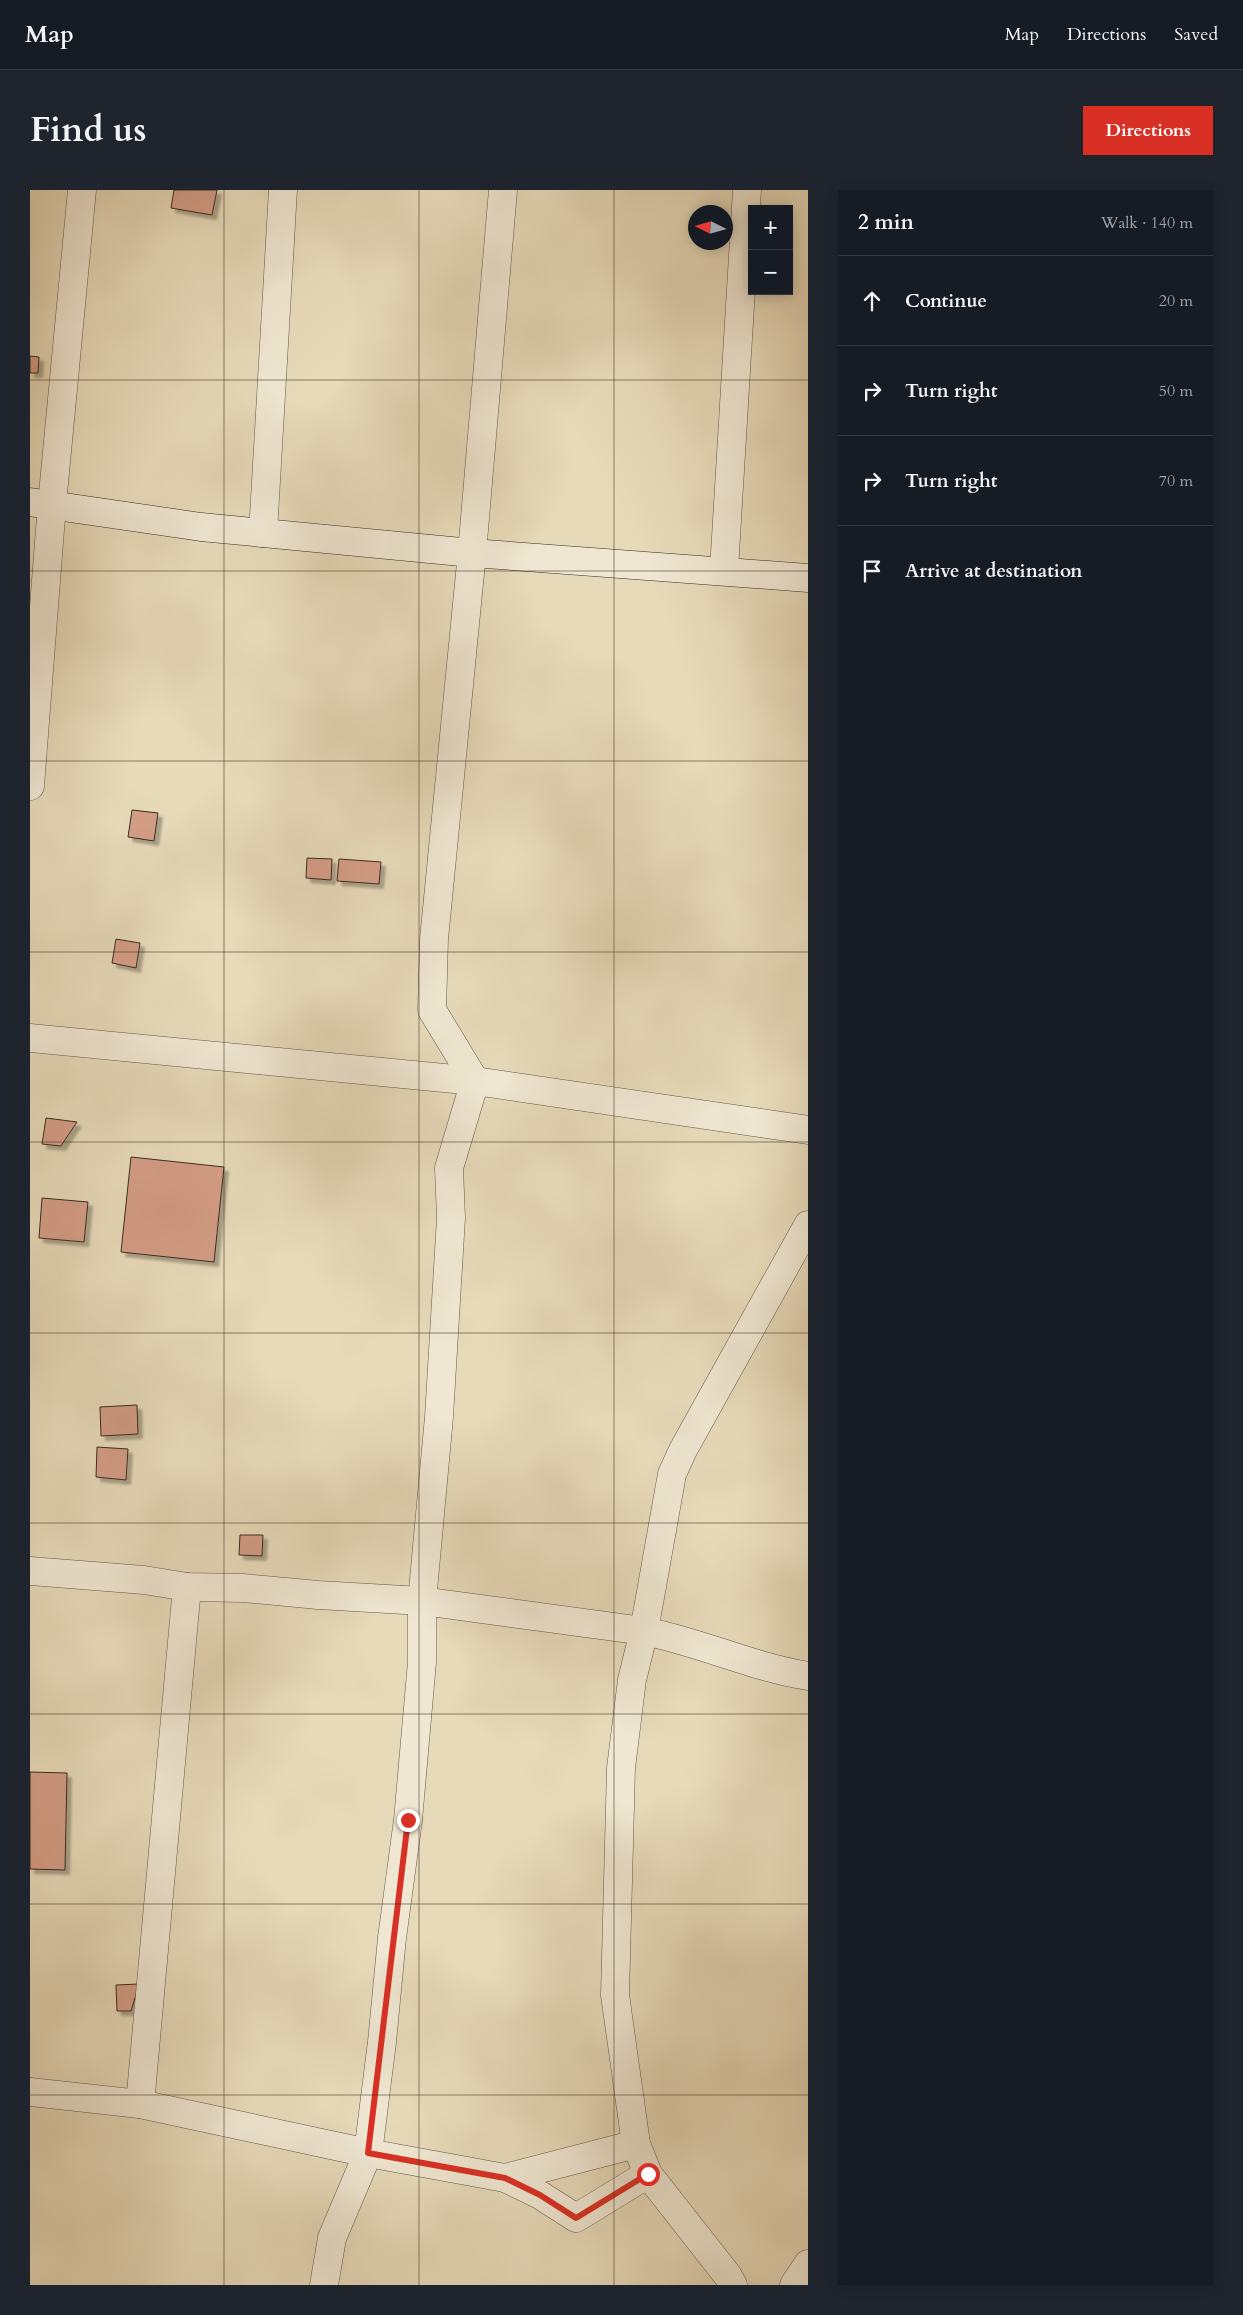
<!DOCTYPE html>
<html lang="en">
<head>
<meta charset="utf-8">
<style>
  :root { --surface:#171b24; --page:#20242c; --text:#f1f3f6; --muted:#9ea1a6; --line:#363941; --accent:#d93025 }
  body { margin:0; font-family:Cardo,serif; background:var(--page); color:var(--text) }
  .controls { position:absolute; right:15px; top:15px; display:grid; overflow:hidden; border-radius:0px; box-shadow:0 2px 12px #0003 }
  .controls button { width:45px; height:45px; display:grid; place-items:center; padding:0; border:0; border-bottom:1px solid var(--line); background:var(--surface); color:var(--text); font:25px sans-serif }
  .compass { position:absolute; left:658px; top:15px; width:45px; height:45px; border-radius:50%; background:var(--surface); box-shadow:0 2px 12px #0003; rotate:275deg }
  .stop { position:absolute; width:15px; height:15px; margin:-11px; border:4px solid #d93025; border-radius:50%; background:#fff }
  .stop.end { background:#d93025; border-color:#fff; box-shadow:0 1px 5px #0008 }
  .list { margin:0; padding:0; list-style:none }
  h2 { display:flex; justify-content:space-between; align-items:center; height:65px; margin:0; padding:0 20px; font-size:21px }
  h2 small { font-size:16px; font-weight:400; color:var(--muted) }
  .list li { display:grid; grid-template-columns:32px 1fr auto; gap:15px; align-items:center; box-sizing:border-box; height:90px; padding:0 20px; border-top:1px solid var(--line) }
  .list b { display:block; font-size:19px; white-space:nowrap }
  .list em { font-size:16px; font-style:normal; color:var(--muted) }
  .icon { flex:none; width:28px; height:28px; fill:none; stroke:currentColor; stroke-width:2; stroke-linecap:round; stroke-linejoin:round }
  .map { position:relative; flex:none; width:778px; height:2095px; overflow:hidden; border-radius:0px }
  header { display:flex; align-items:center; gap:30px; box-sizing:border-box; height:70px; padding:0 25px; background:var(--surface); border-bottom:1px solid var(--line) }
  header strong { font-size:24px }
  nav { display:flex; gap:28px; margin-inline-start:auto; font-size:18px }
  .intro { display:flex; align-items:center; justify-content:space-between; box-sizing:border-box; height:120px; padding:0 30px }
  h1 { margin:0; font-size:35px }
  .button { padding:12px 22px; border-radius:0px; background:var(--accent); color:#fff; font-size:18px; font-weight:700 }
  main { display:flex; gap:30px; padding:0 30px }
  aside { flex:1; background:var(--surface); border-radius:0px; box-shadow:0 2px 12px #0003 }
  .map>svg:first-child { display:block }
  .building { fill:#d49d86; stroke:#372c1f; filter:url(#shadow) }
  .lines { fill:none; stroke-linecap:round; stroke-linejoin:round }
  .street-casing { stroke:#635846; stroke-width:29 }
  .secondary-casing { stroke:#372c1f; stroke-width:29 }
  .street { stroke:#efe7d2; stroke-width:28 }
  .secondary { stroke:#efe7d2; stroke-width:28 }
  .route { stroke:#d93025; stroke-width:6 }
  .grid { fill:none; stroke:#372c1f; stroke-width:1; stroke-opacity:0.55 }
</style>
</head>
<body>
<header>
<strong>Map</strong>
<nav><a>Map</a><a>Directions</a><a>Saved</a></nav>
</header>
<div class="intro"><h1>Find us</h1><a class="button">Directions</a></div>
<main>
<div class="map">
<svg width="778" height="2095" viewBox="0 0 778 2095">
  <defs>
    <filter id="shadow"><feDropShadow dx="4.5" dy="4.5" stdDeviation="1" flood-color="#0004"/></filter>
  </defs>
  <rect width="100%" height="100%" fill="#e7dab9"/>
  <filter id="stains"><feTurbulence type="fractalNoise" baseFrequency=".004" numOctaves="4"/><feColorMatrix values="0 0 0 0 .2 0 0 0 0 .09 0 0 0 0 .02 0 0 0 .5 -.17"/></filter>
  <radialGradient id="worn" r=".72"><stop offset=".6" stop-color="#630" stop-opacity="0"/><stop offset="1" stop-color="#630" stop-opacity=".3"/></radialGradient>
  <g class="building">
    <path d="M144 0H187L182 25 141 18Z"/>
    <path d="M0 166 9 167 8 183H0Z"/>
    <path d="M102 620 128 623 124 651 98 647Z"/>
    <path d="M277 668 302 669 301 690 276 688Z"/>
    <path d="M309 669 351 672 349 694 307 691Z"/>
    <path d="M86 749 110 753 106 778 82 773Z"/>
    <path d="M16 928 47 932 31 956 12 954Z"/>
    <path d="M101 967 194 977 184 1072 91 1062Z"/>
    <path d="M12 1008 58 1012 54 1052 9 1048Z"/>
    <path d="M107 1215 108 1244 71 1246 70 1217Z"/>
    <path d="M67 1257 98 1259 96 1290 66 1287Z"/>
    <path d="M210 1345H233L232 1366 209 1365Z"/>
    <path d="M0 1582 37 1583 35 1680 0 1679Z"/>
    <path d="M109 1794 101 1821H87L86 1795Z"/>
  </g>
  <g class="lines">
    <g class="street-casing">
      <g id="street">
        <path d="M233 343 253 0"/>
        <path d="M694 380 717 0"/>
        <path d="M0 596 22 314 52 0"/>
        <path d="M0 848 445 891 778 940"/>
        <path d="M0 1381 114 1390 157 1397 213 1398 288 1405 392 1411 614 1441C670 1452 722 1477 778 1486"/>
        <path d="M0 1902 110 1914 338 1963 475 1988 510 2005 546 2028 618 1984"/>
        <path d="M110 1914 157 1397"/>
        <path d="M475 1988 606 1954"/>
        <path d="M294 2095 302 2048 338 1963 352 1852 362 1748 378 1630 392 1472V1411L409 1227 421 1028 419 978 445 891 402 820 404 749 442 363 473 0"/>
        <path d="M703 2095 698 2086 618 1984 606 1954 585 1805 591 1578 602 1490 614 1441 642 1284 653 1260 778 1035"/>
        <path d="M764 2095 778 2074"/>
      </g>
    </g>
    <g class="secondary-casing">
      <path id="secondary" d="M0 312 171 337 442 363 778 388"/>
    </g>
    <use href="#street" class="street"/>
    <use href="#secondary" class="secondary"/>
  </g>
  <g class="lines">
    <path class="route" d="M378 1630 338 1963 475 1988 510 2005 546 2028 618 1984"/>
  </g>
  <path class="grid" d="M194 0V2095M389 0V2095M584 0V2095M0 190H778M0 381H778M0 571H778M0 762H778M0 952H778M0 1143H778M0 1333H778M0 1524H778M0 1714H778M0 1905H778"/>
  <rect width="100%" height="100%" filter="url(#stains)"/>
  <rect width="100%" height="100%" fill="url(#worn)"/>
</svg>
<div class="controls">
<button>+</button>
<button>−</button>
</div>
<svg class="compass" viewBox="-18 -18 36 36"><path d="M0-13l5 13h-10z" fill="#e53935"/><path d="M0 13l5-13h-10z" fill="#9ea1a6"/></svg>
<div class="stop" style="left:618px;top:1984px"></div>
<div class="stop end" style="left:378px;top:1630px"></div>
</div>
<aside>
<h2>2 min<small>Walk · 140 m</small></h2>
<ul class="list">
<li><svg class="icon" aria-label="ahead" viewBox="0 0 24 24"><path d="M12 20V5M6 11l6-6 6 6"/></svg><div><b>Continue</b></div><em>20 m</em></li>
<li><svg class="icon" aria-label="right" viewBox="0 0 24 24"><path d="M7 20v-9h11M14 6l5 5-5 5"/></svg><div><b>Turn right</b></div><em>50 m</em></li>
<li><svg class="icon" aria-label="right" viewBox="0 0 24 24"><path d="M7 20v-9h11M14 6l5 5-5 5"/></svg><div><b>Turn right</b></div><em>70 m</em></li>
<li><svg class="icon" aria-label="arrive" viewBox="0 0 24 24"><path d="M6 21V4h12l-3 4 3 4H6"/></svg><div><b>Arrive at destination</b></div></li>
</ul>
</aside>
</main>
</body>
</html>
